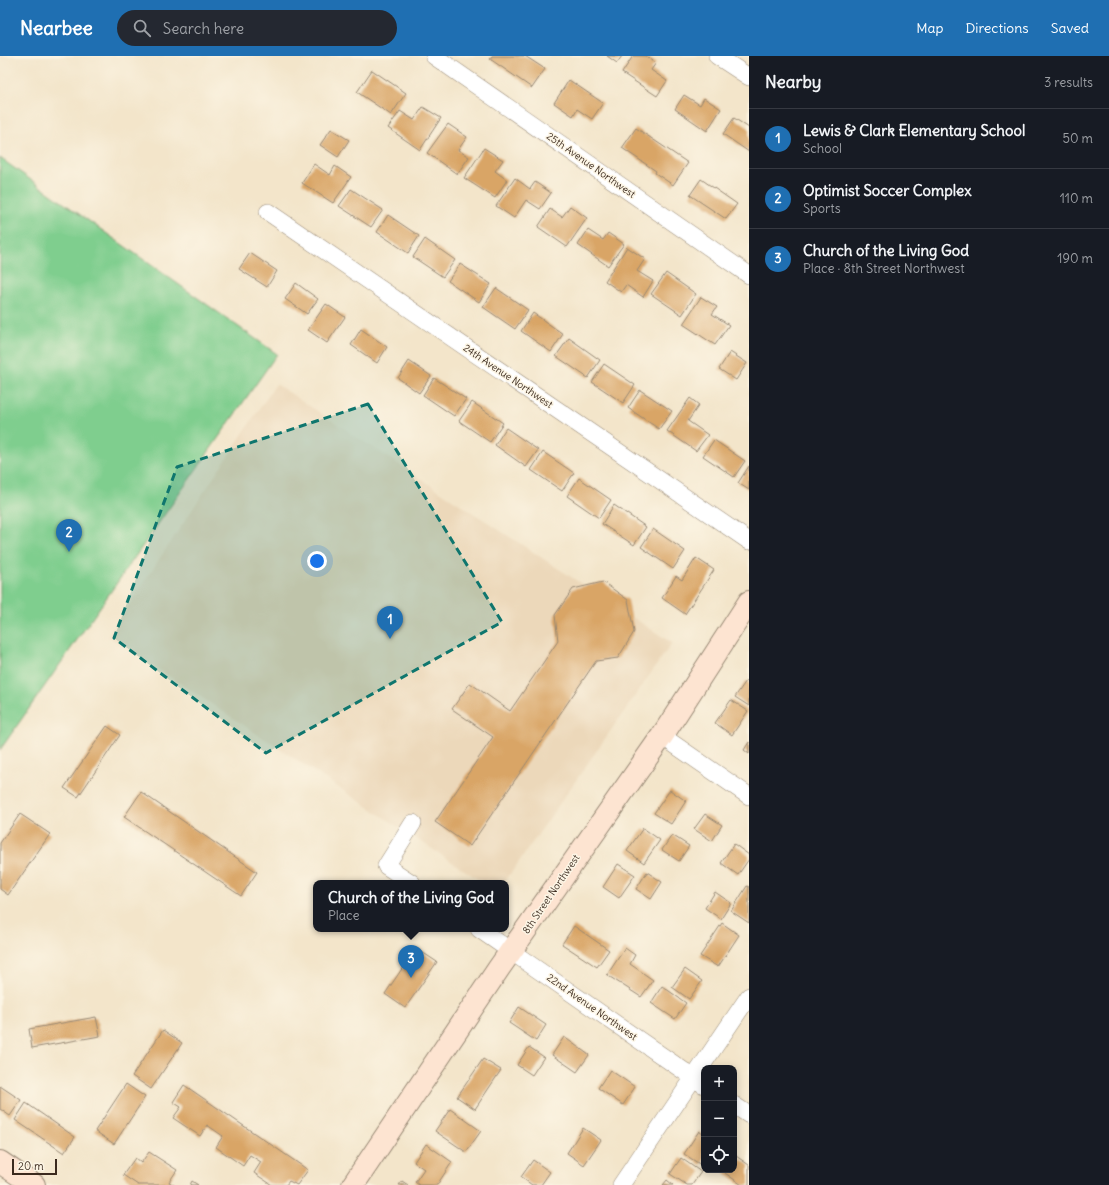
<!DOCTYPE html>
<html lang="en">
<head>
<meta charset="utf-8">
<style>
  :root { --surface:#171b24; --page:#242831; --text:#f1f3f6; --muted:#9ea1a6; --line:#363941; --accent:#1f6fb2 }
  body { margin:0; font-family:Delius,sans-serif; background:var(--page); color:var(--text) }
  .controls { position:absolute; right:12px; bottom:12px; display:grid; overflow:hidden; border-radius:8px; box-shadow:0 2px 10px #0003 }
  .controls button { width:36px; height:36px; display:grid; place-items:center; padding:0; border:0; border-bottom:1px solid var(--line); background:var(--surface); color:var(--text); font:20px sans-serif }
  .scale { position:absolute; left:12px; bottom:10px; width:45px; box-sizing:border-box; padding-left:4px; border:2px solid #3b2a1e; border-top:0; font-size:11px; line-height:14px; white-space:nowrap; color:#3b2a1e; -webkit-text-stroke:3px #fcf5e5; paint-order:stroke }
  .you { position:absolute; left:317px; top:505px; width:14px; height:14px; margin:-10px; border:3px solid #fff; border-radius:50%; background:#1a73e8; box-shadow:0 0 0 6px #1a73e833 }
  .badge { display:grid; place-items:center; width:26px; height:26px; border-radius:50%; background:var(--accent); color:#fff; font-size:13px; font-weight:700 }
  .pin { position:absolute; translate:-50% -33px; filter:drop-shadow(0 1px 2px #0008) }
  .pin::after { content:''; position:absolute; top:21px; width:14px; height:12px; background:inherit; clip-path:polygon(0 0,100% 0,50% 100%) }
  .popup { position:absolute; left:313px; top:824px; width:196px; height:52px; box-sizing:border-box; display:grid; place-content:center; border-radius:8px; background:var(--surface); filter:drop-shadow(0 1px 3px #0005); font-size:13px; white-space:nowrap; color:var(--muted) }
  .popup b { font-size:15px; color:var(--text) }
  .popup::after { content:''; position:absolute; left:50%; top:100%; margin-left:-8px; border:8px solid transparent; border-top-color:var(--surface) }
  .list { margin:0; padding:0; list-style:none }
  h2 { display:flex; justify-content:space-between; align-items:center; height:52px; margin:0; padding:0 16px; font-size:17px }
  h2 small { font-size:13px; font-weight:400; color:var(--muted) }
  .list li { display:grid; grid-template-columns:26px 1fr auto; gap:12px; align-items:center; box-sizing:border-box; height:60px; padding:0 16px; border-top:1px solid var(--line) }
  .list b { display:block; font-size:15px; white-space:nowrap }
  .list p { margin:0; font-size:13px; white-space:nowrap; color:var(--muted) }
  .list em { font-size:13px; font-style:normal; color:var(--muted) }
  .icon { flex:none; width:22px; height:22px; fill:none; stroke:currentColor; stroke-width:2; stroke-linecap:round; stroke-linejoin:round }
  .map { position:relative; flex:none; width:749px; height:1129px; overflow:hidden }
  header { display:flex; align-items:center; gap:24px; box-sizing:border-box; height:56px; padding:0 20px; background:var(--accent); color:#fff }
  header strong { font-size:19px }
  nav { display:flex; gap:22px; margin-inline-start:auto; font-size:14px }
  .search { width:280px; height:36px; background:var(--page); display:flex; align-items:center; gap:10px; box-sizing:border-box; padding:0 14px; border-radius:22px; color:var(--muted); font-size:15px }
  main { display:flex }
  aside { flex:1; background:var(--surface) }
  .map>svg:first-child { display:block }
  .built { fill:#ecd8ba }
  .green { fill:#7fce8e; stroke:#5d7c56 }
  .building { fill:#d9a566 }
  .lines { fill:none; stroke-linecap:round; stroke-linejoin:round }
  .street-casing { stroke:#978874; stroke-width:18 }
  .secondary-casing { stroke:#978874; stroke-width:24 }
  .street { stroke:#fff; stroke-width:17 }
  .secondary { stroke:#fde4d1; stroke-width:22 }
  .marked { fill:#0f766e; fill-opacity:0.2; stroke:#0f766e; stroke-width:3; stroke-dasharray:8 5; stroke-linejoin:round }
  .labels { text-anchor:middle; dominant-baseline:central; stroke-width:3; stroke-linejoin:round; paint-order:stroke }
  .street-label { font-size:10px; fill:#3b2a1e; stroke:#fcf5e5 }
</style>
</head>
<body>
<header>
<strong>Nearbee</strong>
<div class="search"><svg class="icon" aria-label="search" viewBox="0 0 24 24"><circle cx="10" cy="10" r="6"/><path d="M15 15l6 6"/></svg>Search here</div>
<nav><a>Map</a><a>Directions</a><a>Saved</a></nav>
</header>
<main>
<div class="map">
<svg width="749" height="1129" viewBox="0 0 749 1129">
  <rect width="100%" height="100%" fill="#fcf5e5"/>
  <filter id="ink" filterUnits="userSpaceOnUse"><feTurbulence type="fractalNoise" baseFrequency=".025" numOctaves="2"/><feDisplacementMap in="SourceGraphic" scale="8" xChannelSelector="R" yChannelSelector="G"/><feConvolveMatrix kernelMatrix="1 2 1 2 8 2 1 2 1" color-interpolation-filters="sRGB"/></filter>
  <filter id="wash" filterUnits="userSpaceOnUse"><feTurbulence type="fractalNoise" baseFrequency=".012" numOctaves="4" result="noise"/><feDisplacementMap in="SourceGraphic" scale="16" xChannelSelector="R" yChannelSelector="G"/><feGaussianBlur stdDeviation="0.9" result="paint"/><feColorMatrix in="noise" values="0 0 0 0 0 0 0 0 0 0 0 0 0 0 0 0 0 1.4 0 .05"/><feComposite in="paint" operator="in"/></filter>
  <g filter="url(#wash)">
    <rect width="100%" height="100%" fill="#f3e5ca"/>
    <path class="built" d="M276 328 672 587 504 827H484L108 580Z"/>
    <path class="green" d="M0 102 277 298 0 694Z"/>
    <g id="blocks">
      <g class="building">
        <path d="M492 0H525L545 13 532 32 490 3Z"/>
        <path d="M607 0H622L617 7Z"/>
        <path d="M633 0H646L656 7 651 14 667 25 657 40 622 17Z"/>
        <path d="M372 14 406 37 391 59 357 36Z"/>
        <path d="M569 24 603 47 592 63 577 53 573 60 554 47Z"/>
        <path d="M684 39 700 49 704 42 721 53 707 75 675 53Z"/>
        <path d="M423 51 441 62 420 94 388 72 400 55 414 64Z"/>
        <path d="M734 62 749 72V96L723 78Z"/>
        <path d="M448 68 467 81 458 94 469 101 457 118 427 97Z"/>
        <path d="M636 72 688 107 673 129 655 117 656 115 622 92Z"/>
        <path d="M331 73 349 84 338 101 320 89Z"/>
        <path d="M484 92 503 104 495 115 507 124 495 142 464 122Z"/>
        <path d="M314 108 330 119 335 110 351 121 333 147 302 127Z"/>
        <path d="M515 122 530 133 535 126 551 137 540 153 526 144 514 162 496 150Z"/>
        <path d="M701 123 737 148 726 163 690 139Z"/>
        <path d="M351 133 383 154 371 171 339 150Z"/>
        <path d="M570 150 587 162 567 191 538 171 550 153 562 161Z"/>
        <path d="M388 159 419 180 408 197 377 176Z"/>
        <path d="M588 174 603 184 608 177 624 188 608 210 578 189Z"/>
        <path d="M425 183 455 204 443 221 413 201Z"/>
        <path d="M627 191 645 203 637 215 653 225 643 241 626 229 621 236 605 225Z"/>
        <path d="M250 197 277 215 267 231 239 213Z"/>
        <path d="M460 208 491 228 479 246 448 225Z"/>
        <path d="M666 217 696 238 682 259 651 238Z"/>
        <path d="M296 227 318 243 307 258 285 243Z"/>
        <path d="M496 232 528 254 515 273 483 251Z"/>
        <path d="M701 241 717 251 712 258 729 269 715 289 683 268Z"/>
        <path d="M326 248 345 261 327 287 308 274Z"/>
        <path d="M533 257 563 278 551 296 521 275Z"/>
        <path d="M361 273 387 291 377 307 351 289Z"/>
        <path d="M569 282 600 304 588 322 556 300Z"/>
        <path d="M730 296 747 307 736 324 719 313Z"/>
        <path d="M409 305 431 320 419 337 398 322Z"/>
        <path d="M604 308 635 329 623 347 592 326Z"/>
        <path d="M434 322 466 343 454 360 423 339Z"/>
        <path d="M640 334 672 355 659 373 628 352Z"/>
        <path d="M690 342 699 349 688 365 708 379 696 395 667 375Z"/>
        <path d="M472 346 503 367 490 386 459 365Z"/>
        <path d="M506 372 538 394 526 411 495 389Z"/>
        <path d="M714 384 745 405 734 421 703 400Z"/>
        <path d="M543 396 574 417 562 435 531 414Z"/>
        <path d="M749 410V434L738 427Z"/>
        <path d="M579 422 611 444 599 462 567 440Z"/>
        <path d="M614 449 646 471 634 489 602 468Z"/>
        <path d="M653 473 685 495 673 513 641 491Z"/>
        <path d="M696 502 714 514 685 558 662 542 676 520 682 524Z"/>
        <path d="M603 526 628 544 634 576 618 602 596 605 470 790 435 766 493 681 452 653 470 627 510 655 558 585 555 559 573 533Z"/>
        <path d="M746 625 749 627V650L735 641Z"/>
        <path d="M731 644 748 655 732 679 715 667Z"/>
        <path d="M107 670 120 679 78 741 64 732Z"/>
        <path d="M749 686V698L744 694Z"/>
        <path d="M670 734 686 745 671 768 654 757Z"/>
        <path d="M141 736 257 816 241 840 124 761Z"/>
        <path d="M20 758 50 778 8 839 0 833V787Z"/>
        <path d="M705 758 722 769 712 785 694 773Z"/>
        <path d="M643 772 660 784 644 807 627 795Z"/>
        <path d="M672 779 689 790 679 805 662 794Z"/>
        <path d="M734 788 749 799V803L738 819 721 807Z"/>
        <path d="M618 808 635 819 619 842 603 831Z"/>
        <path d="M647 816 662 826 651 843 636 833Z"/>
        <path d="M747 830 749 831V867L731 855Z"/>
        <path d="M715 836 731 847 721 863 705 852Z"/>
        <path d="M722 867 739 879 718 911 700 900Z"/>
        <path d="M574 870 609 894 597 911 562 888Z"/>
        <path d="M416 892 437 906 405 952 385 938Z"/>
        <path d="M625 892 635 899 630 908 653 924 641 941 607 919Z"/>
        <path d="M685 913 702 925 689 943 672 931Z"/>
        <path d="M662 930 686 947 675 963 651 947Z"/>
        <path d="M519 951 546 969 536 985 509 967Z"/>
        <path d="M96 961 100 980 32 992 29 973Z"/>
        <path d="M163 974 182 987 151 1033 132 1020Z"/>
        <path d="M564 981 589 999 577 1016 552 999Z"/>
        <path d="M529 991 544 1001 532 1019 517 1009Z"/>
        <path d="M483 1003 501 1014 475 1053 457 1041Z"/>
        <path d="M610 1014 635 1031 623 1049 598 1032Z"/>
        <path d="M126 1028 145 1041 114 1088 95 1075Z"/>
        <path d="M184 1029 308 1114 297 1129 289 1125 286 1129H272L254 1117 261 1106 250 1099 243 1110 216 1091 223 1080 207 1069 200 1080 173 1062 181 1051 173 1046Z"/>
        <path d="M0 1030 21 1044 10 1060 0 1053Z"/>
        <path d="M26 1047 75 1081 64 1097 15 1064Z"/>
        <path d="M450 1053 481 1075 466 1096 435 1075Z"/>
        <path d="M583 1072 601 1084 584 1109 567 1097Z"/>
        <path d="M699 1075 704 1079V1104L701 1109 684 1098Z"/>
        <path d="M426 1088 452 1106 437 1129H419L415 1126 424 1113 414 1106Z"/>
        <path d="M149 1096 177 1114 169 1126 174 1129H138L123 1119 135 1102 141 1107Z"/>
        <path d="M736 1100 749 1109V1129H742L725 1117 727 1114H734V1103Z"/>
        <path d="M681 1102 701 1116 692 1129H687L670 1118Z"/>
        <path d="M533 1104 550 1116 541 1129H532L521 1121Z"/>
        <path d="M667 1124 673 1129H663Z"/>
        <path d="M192 1125 198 1129H190Z"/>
        <path d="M402 1125 408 1129H399Z"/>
      </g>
    </g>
  </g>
  <g filter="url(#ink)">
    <use href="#blocks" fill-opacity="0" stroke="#978874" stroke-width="1"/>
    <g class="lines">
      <g class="street-casing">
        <g id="street">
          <path d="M434 0 749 219"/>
          <path d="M717 0 749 21"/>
          <path d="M268 156 749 485"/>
          <path d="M662 680 749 740"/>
          <path d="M412 827 386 810 413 767"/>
          <path d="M479 873 704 1029"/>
          <path d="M734 1049 749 1059"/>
          <path d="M621 1129 749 940"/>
        </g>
      </g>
      <g class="secondary-casing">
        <g id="secondary">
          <path d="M0 1106 34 1129"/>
          <path d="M353 1129 499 912 662 680 749 546"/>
        </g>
      </g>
      <use href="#street" class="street"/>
      <use href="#secondary" class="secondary"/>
    </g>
  </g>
  <path class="marked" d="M368 348 502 566 266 697 114 582 177 411Z"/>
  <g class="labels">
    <g class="street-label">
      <text transform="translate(591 109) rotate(35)">25th Avenue Northwest</text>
      <text transform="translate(508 320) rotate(34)">24th Avenue Northwest</text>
      <text transform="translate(551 838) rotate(-56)">8th Street Northwest</text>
      <text transform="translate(592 951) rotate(35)">22nd Avenue Northwest</text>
    </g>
  </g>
</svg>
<div class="controls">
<button>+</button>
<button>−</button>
<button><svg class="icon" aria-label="locate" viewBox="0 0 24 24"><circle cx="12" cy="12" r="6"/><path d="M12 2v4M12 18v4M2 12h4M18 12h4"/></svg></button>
</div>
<div class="scale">20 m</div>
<div class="you"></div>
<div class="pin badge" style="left:390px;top:583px">1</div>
<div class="pin badge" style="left:69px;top:496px">2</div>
<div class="pin badge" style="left:411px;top:922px">3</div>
<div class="popup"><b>Church of the Living God</b>Place</div>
</div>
<aside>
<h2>Nearby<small>3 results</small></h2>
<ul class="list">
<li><span class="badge">1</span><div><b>Lewis &amp; Clark Elementary School</b><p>School</p></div><em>50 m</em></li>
<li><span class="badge">2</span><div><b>Optimist Soccer Complex</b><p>Sports</p></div><em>110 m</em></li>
<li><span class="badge">3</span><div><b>Church of the Living God</b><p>Place · 8th Street Northwest</p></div><em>190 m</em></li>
</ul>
</aside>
</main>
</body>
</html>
